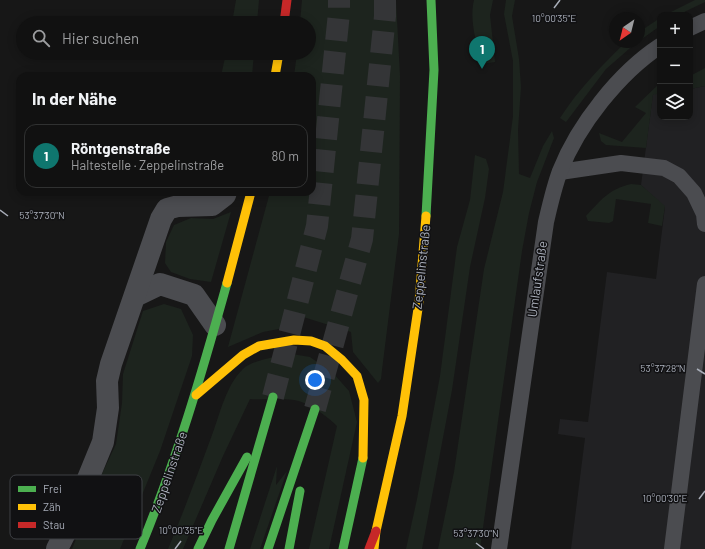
<!DOCTYPE html>
<html lang="de">
<head>
<meta charset="utf-8">
<style>
  :root { --surface:#111; --page:#1a1a1a; --text:#f1f3f6; --muted:#9c9d9f; --line:#303131; --accent:#0f766e }
  body { margin:0; font-family:Barlow,sans-serif; background:var(--page); color:var(--text) }
  .controls { position:absolute; right:12px; top:12px; display:grid; overflow:hidden; border-radius:8px; box-shadow:0 2px 10px #0003 }
  .controls button { width:36px; height:36px; display:grid; place-items:center; padding:0; border:0; border-bottom:1px solid var(--line); background:var(--surface); color:var(--text); font:20px sans-serif }
  .compass { position:absolute; left:609px; top:12px; width:36px; height:36px; border-radius:50%; background:var(--surface); box-shadow:0 2px 10px #0003; rotate:215deg }
  .you { position:absolute; left:315px; top:380px; width:14px; height:14px; margin:-10px; border:3px solid #fff; border-radius:50%; background:#1a73e8; box-shadow:0 0 0 6px #1a73e833 }
  .badge { display:grid; place-items:center; width:26px; height:26px; border-radius:50%; background:var(--accent); color:#fff; font-size:13px; font-weight:700 }
  .pin { position:absolute; translate:-50% -33px; filter:drop-shadow(0 1px 2px #0008) }
  .pin::after { content:''; position:absolute; top:21px; width:14px; height:12px; background:inherit; clip-path:polygon(0 0,100% 0,50% 100%) }
  .list { margin:0; padding:0; list-style:none }
  h2 { display:flex; justify-content:space-between; align-items:center; height:52px; margin:0; padding:0 16px; font-size:17px }
  h2 small { font-size:13px; font-weight:400; color:var(--muted) }
  .list li { display:grid; grid-template-columns:26px 1fr auto; gap:12px; align-items:center; box-sizing:border-box; height:64px; margin:0 8px 8px; padding:0 8px; border:1px solid var(--line); border-radius:12px }
  .list b { display:block; font-size:15px; white-space:nowrap }
  .list p { margin:0; font-size:13px; white-space:nowrap; color:var(--muted) }
  .list em { font-size:13px; font-style:normal; color:var(--muted) }
  .icon { flex:none; width:22px; height:22px; fill:none; stroke:currentColor; stroke-width:2; stroke-linecap:round; stroke-linejoin:round }
  .map { position:relative; flex:none; width:705px; height:549px; overflow:hidden }
  .search { position:absolute; background:var(--surface); box-shadow:0 2px 10px #0003; left:16px; top:16px; width:300px; height:44px; display:flex; align-items:center; gap:10px; box-sizing:border-box; padding:0 14px; border-radius:22px; color:var(--muted); font-size:15px }
  .panel { position:absolute; background:var(--surface); box-shadow:0 2px 10px #0003; left:16px; top:72px; width:300px; height:124px; border-radius:12px }
  .map>svg:first-child { display:block }
  .built { fill:#212123 }
  .green { fill:#1d241e }
  .lines { fill:none; stroke-linecap:round; stroke-linejoin:round }
  .highway-tunnel { stroke:#343537; stroke-width:22; stroke-dasharray:22 11; stroke-linecap:butt }
  .lane { stroke:#4b4c50; stroke-width:16 }
  .street { stroke:#4b4c50; stroke-width:22 }
  .fast { stroke:#4caf50; stroke-width:9 }
  .slow { stroke:#ffc107; stroke-width:9 }
  .jam { stroke:#c62828; stroke-width:9 }
  .ticks { fill:none; stroke:#a8adb8; stroke-width:1.5 }
  .labels { text-anchor:middle; dominant-baseline:central; stroke-width:3; stroke-linejoin:round; paint-order:stroke }
  .street-label { font-size:13px; fill:#a8adb8; stroke:#111113 }
  .key { fill:#111113; stroke:#3e4045; stroke-width:1 }
  .key-label { font-size:11px; fill:#a8adb8 }
  .ticks-label { font-size:10px; text-anchor:middle; fill:#a8adb8; stroke:#111113; stroke-width:3; stroke-linejoin:round; paint-order:stroke }
</style>
</head>
<body>
<div class="map">
<svg width="705" height="549" viewBox="0 0 705 549">
  <rect width="100%" height="100%" fill="#171717"/>
  <path class="built" d="M705 86V549H571L585 438 558 434 560 419 588 422 607 272 656 279 665 207 641 185 653 94 660 93V117H690V89Z"/>
  <g class="green">
    <path d="M236 0H259L257 23H232Z"/>
    <path d="M302 0H396L400 76 399 234 382 370 381 379 378 383 353 352 351 332 297 315 284 328 263 332 228 347 270 192H312V76H294L297 53H309V23H300Z"/>
    <path d="M474 0H493L490 15 495 62 481 64C477 44 469 20 474 0Z"/>
    <path d="M506 0H515L512 16 519 59 521 87 518 130 519 174 530 178 543 146 552 131 554 138 537 182 529 213 522 251 480 549H438L454 472 484 269 503 192 513 116V61L504 14Z"/>
    <path d="M695 0H705V2L678 15H665Z"/>
    <path d="M660 18V26L639 41V32Z"/>
    <path d="M626 42H637L606 69 566 122 560 118C578 90 602 65 626 42Z"/>
    <path d="M226 53H254L252 76H221Z"/>
    <path d="M705 68V86L690 89V76Z"/>
    <path d="M660 83V93L653 95 646 148 606 145 601 141 599 133 622 142 646 113 635 107Z"/>
    <path d="M475 155 486 159 489 169 485 198 470 267 452 390 422 549H406L417 499 440 376 457 247 470 200Z"/>
    <path d="M631 184 641 185 665 206 662 226 648 223 651 204 616 199 613 221 609 223 588 221 586 216C600 201 609 189 631 184Z"/>
    <path d="M231 212 211 282 190 279 171 272 165 263 166 242 174 225 191 218 213 219Z"/>
    <path d="M164 304 181 309 193 335 192 356 160 451 120 549H72L100 478 116 444 122 403 123 374 143 311Z"/>
    <path d="M292 354 310 357 333 373 349 391 357 422 329 549H309L337 426C327 416 308 402 294 400 280 398 264 400 250 399L223 456 183 549H168C184 511 198 473 212 435 220 414 226 385 243 369 252 360 279 356 292 354Z"/>
    <path d="M277 466 276 485 287 471 260 549H250Z"/>
  </g>
  <g class="lines">
    <g class="highway-tunnel">
      <path d="M273 397 317 226 339 13V0"/>
      <path d="M315 409 362 239 385 16V0"/>
    </g>
    <g class="lane">
      <path d="M690 28 705 21"/>
      <path d="M560 172 621 163 664 168 679 176 694 193 704 214 705 224"/>
      <path d="M499 549 546 222C550 205 554 187 560 171 578 125 619 73 660 46"/>
      <path d="M672 549 705 284"/>
    </g>
    <g class="street">
      <path d="M135 296 160 284 194 295 215 325"/>
      <path d="M57 549 69 525 103 442 108 408 107 381 111 364 161 219 167 209 178 206 212 205 225 195 226 192"/>
    </g>
    <g class="fast">
      <path d="M426 216 434 70 431 0"/>
      <path d="M140 549C176 462 202 373 227 283"/>
      <path d="M198 549 212 520 247 457"/>
      <path d="M229 549 273 397"/>
      <path d="M268 549 315 409"/>
      <path d="M289 549 300 491"/>
      <path d="M343 549 363 458"/>
    </g>
    <g class="slow">
      <path d="M275 76 279 53"/>
      <path d="M227 283 251 192"/>
      <path d="M196 395 243 355 259 346 294 340 311 341 325 346 342 360 357 376 364 400 363 458"/>
      <path d="M374 549 376 531 402 416 419 302 426 216"/>
    </g>
    <g class="jam">
      <path d="M284 23 287 0"/>
      <path d="M369 549 376 531"/>
    </g>
  </g>
  <path class="ticks" d="M554 8 560 0M0 210 8 216M697 369 705 374M699 499 705 491M476 543 484 549M175 549 181 541"/>
  <g class="labels">
    <g class="street-label">
      <text transform="translate(421 267) rotate(-84)">Zeppelinstraße</text>
      <text transform="translate(537 279) rotate(-82)">Umlaufstraße</text>
      <text transform="translate(169 472) rotate(-71)">Zeppelinstraße</text>
    </g>
  </g>
  <rect x="10" y="475" width="132" height="64" rx="6" class="key"/>
  <rect x="18" y="486" width="18" height="6" fill="#4caf50"/>
  <rect x="18" y="504" width="18" height="6" fill="#ffc107"/>
  <rect x="18" y="522" width="18" height="6" fill="#c62828"/>
  <g class="key-label">
    <text x="43" y="493">Frei</text>
    <text x="43" y="511">Zäh</text>
    <text x="43" y="529">Stau</text>
  </g>
  <g class="ticks-label">
    <text x="554" y="22">10°00'35"E</text>
    <text x="42" y="219">53°37'30"N</text>
    <text x="663" y="372">53°37'28"N</text>
    <text x="665" y="502">10°00'30"E</text>
    <text x="181" y="534">10°00'35"E</text>
    <text x="476" y="537">53°37'30"N</text>
  </g>
</svg>
<div class="controls">
<button>+</button>
<button>−</button>
<button><svg class="icon" aria-label="layers" viewBox="0 0 24 24"><path d="M12 4l9 5-9 5-9-5zM3 14l9 5 9-5"/></svg></button>
</div>
<svg class="compass" viewBox="-18 -18 36 36"><path d="M0-13l5 13h-10z" fill="#e53935"/><path d="M0 13l5-13h-10z" fill="#9c9d9f"/></svg>
<div class="you"></div>
<div class="pin badge" style="left:482px;top:69px">1</div>
<div class="search"><svg class="icon" aria-label="search" viewBox="0 0 24 24"><circle cx="10" cy="10" r="6"/><path d="M15 15l6 6"/></svg>Hier suchen</div>
<section class="panel">
<h2>In der Nähe<small></small></h2>
<ul class="list">
<li><span class="badge">1</span><div><b>Röntgenstraße</b><p>Haltestelle · Zeppelinstraße</p></div><em>80 m</em></li>
</ul>
</section>
</div>
</body>
</html>
